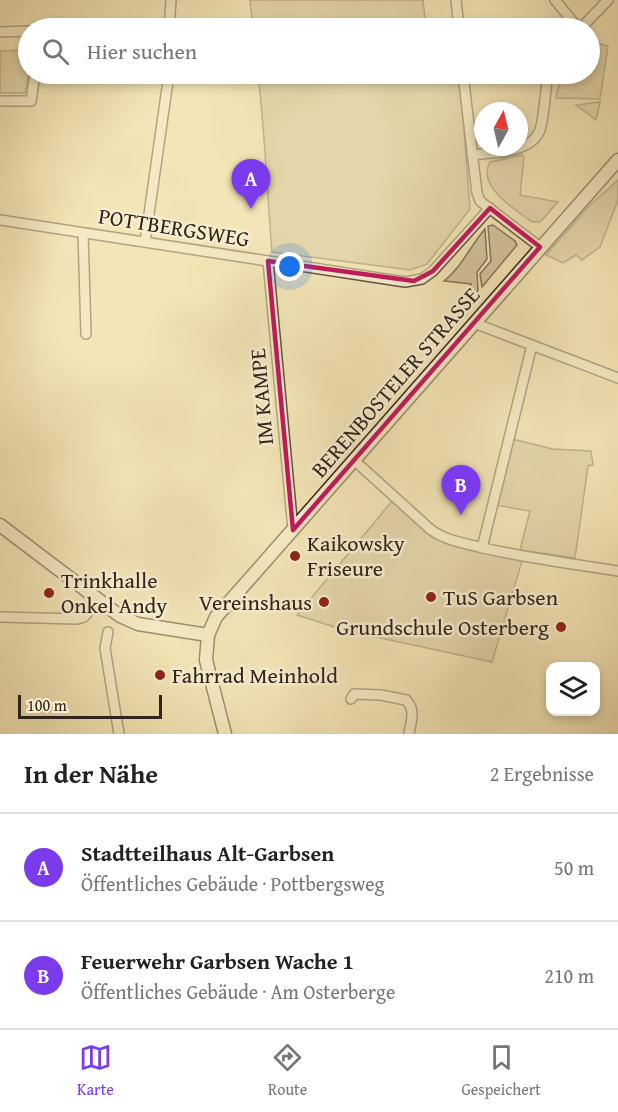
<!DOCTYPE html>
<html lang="de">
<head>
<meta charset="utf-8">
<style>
  :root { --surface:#fff; --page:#f2f2f2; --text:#222; --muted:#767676; --line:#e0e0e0; --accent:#7c3aed }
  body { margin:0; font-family:"Gentium Book Plus",serif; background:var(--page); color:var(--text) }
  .controls { position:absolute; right:18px; bottom:18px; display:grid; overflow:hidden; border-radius:12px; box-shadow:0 3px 9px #0003 }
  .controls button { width:54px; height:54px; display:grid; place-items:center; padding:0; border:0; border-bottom:2px solid var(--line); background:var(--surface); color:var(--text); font:30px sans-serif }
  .compass { position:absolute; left:474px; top:102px; width:54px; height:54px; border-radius:50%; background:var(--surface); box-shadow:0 3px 9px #0003; rotate:8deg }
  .scale { position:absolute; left:18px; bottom:15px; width:144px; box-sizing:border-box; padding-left:6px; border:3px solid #32241a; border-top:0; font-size:16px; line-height:21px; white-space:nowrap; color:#32241a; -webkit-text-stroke:4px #f7eed0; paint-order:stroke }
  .you { position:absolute; left:290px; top:267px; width:21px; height:21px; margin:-15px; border:4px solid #fff; border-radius:50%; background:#1a73e8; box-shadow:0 0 0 9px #1a73e833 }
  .badge { display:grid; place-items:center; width:39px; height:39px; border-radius:50%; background:var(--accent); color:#fff; font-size:20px; font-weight:700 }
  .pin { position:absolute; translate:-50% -50px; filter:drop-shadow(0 2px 3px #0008) }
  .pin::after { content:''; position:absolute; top:32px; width:21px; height:18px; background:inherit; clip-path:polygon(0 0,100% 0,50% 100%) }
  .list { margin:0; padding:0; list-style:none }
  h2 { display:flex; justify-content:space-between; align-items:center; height:78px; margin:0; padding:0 24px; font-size:26px }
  h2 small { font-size:20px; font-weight:400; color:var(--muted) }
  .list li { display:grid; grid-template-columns:39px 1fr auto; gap:18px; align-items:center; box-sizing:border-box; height:108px; padding:0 24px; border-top:2px solid var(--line) }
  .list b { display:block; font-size:22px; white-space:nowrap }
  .list p { margin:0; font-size:20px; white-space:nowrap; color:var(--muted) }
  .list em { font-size:20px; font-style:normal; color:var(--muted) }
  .icon { flex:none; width:33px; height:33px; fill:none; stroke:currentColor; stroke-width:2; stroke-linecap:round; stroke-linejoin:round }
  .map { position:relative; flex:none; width:618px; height:734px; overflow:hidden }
  .search { position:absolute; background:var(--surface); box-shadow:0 3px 9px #0003; left:18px; right:18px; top:18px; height:66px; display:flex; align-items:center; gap:15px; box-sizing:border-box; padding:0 21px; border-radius:33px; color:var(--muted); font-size:22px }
  .sheet { height:294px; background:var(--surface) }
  nav { display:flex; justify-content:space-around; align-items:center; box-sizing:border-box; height:84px; border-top:2px solid var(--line); background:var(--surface); font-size:16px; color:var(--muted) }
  nav a { display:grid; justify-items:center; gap:3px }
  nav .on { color:var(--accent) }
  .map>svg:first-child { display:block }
  .green { fill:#d2c49b; stroke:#82745a; stroke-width:1.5 }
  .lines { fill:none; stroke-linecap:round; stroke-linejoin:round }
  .street-casing { stroke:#625441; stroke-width:12 }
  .secondary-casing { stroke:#32241a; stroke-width:15 }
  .street { stroke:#f7eed0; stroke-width:9 }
  .secondary { stroke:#f7eed0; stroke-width:12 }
  .marked { fill:none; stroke:#c2185b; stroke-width:4.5; stroke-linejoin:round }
  .poi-dot { fill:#8f2418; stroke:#f7eed0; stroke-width:2 }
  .labels { text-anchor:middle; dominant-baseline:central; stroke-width:5; stroke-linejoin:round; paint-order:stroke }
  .street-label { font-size:22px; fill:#32241a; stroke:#f7eed0 }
  .poi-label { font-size:22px; fill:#32241a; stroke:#f7eed0; text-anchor:start }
</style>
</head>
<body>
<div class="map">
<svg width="618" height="734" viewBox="0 0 618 734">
  <rect width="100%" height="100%" fill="#f3e5b6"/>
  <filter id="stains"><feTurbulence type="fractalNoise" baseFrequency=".00333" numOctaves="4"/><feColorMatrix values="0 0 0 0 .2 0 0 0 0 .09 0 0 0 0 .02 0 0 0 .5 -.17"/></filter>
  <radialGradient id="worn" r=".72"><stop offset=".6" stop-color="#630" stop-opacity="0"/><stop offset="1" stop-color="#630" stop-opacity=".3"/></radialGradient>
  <g class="green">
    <path d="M250 0H423L426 28H253Z"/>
    <path d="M593 42 608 46 600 99 556 98 560 79 565 74H590V46Z"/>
    <path d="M28 50 29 74 25 93H0V51Z"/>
    <path d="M258 74H430L431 81 460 78 470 209 427 264 410 270 272 252C267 192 265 133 258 74Z"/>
    <path d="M600 102 596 120 576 105Z"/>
    <path d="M522 155 524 158 520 195 558 202 540 222H532L528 219C511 207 477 185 490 162Z"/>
    <path d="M618 180V200L600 247 582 260 576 255 563 263 546 255 590 205Z"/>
    <path d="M493 225 515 241 517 245 482 287 480 274 491 261 488 226Z"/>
    <path d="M485 229 487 259 477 272 478 291 474 294H469L471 284 444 281C462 267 470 246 485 229Z"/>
    <path d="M512 439 553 449 591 451 593 465 588 466 575 558 520 550 530 511 495 505Z"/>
    <path d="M393 500 433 538 522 561 492 662 344 630 297 615Z"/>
  </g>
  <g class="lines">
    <g class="street-casing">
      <g id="street">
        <path d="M456 0 459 28"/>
        <path d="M555 0 578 28"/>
        <path d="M58 28 169 24"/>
        <path d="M169 28 171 0"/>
        <path d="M581 28 608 0"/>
        <path d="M0 32 28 31"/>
        <path d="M463 74 477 193 480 201 540 247"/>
        <path d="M0 101H31L35 74"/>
        <path d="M472 155C492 152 531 154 540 130 545 113 545 91 548 74"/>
        <path d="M0 220 405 282 422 279 433 271 490 208"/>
        <path d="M83 233 86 334"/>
        <path d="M145 242 169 74"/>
        <path d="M268 261 293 530"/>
        <path d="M474 323 618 378"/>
        <path d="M355 461 430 529C446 541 464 543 483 548 528 558 573 564 618 571"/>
        <path d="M482 548 532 345"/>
        <path d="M0 617 77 619 84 617 98 600"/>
        <path d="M108 632 105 648 119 734"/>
        <path d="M351 699 354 694 381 695 406 700C416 710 411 721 409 734"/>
      </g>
    </g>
    <g class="secondary-casing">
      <g id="secondary">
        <path d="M0 525 120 616 138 624 208 635"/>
        <path d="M225 734 206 660 208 635 216 617 618 160"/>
      </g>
    </g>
    <use href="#street" class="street"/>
    <use href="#secondary" class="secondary"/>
  </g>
  <path d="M0 0H618V734H0ZM490 208 540 247 293 530 268 261 414 281 433 271Z" fill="#f3e5b6" fill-opacity=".55" fill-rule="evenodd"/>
  <path class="marked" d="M490 208 540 247 293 530 268 261 414 281 433 271Z"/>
  <g class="poi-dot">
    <circle cx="295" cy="556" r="6"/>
    <circle cx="49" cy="593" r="6"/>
    <circle cx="431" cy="597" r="6"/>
    <circle cx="324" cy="602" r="6"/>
    <circle cx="561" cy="627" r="6"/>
    <circle cx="160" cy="675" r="6"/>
  </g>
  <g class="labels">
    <g class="street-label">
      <text transform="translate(174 227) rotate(9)">POTTBERGSWEG</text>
      <text transform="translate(395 382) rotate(-49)">BERENBOSTELER STRASSE</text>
      <text transform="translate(261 397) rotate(-95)">IM KAMPE</text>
    </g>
    <g class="poi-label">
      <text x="307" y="543">Kaikowsky<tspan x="307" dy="25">Friseure</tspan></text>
      <text x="61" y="580">Trinkhalle<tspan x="61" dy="25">Onkel Andy</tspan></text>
      <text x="443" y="597">TuS Garbsen</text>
      <text x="312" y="602" text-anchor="end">Vereinshaus</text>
      <text x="549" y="627" text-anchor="end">Grundschule Osterberg</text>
      <text x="172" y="675">Fahrrad Meinhold</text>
    </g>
  </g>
  <rect width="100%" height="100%" filter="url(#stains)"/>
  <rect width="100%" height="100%" fill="url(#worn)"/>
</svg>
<div class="controls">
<button><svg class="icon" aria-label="layers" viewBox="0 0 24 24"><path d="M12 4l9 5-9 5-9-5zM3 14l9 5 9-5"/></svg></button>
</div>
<svg class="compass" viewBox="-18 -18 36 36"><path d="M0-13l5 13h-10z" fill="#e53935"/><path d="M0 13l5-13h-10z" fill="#767676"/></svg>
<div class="scale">100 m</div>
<div class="you"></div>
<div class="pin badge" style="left:251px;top:209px">A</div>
<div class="pin badge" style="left:461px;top:515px">B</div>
<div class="search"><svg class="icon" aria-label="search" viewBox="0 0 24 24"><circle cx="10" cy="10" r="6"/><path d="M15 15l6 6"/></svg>Hier suchen</div>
</div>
<section class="sheet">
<h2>In der Nähe<small>2 Ergebnisse</small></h2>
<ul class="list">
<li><span class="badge">A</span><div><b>Stadtteilhaus Alt-Garbsen</b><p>Öffentliches Gebäude · Pottbergsweg</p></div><em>50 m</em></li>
<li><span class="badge">B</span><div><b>Feuerwehr Garbsen Wache 1</b><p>Öffentliches Gebäude · Am Osterberge</p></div><em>210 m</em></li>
</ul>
</section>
<nav>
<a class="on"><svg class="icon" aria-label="map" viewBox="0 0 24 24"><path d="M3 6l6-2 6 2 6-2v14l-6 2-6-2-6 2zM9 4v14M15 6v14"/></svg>Karte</a>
<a><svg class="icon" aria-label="directions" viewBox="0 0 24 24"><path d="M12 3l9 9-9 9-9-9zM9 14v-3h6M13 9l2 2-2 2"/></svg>Route</a>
<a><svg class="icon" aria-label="saved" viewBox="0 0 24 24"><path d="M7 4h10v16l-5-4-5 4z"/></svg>Gespeichert</a>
</nav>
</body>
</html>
